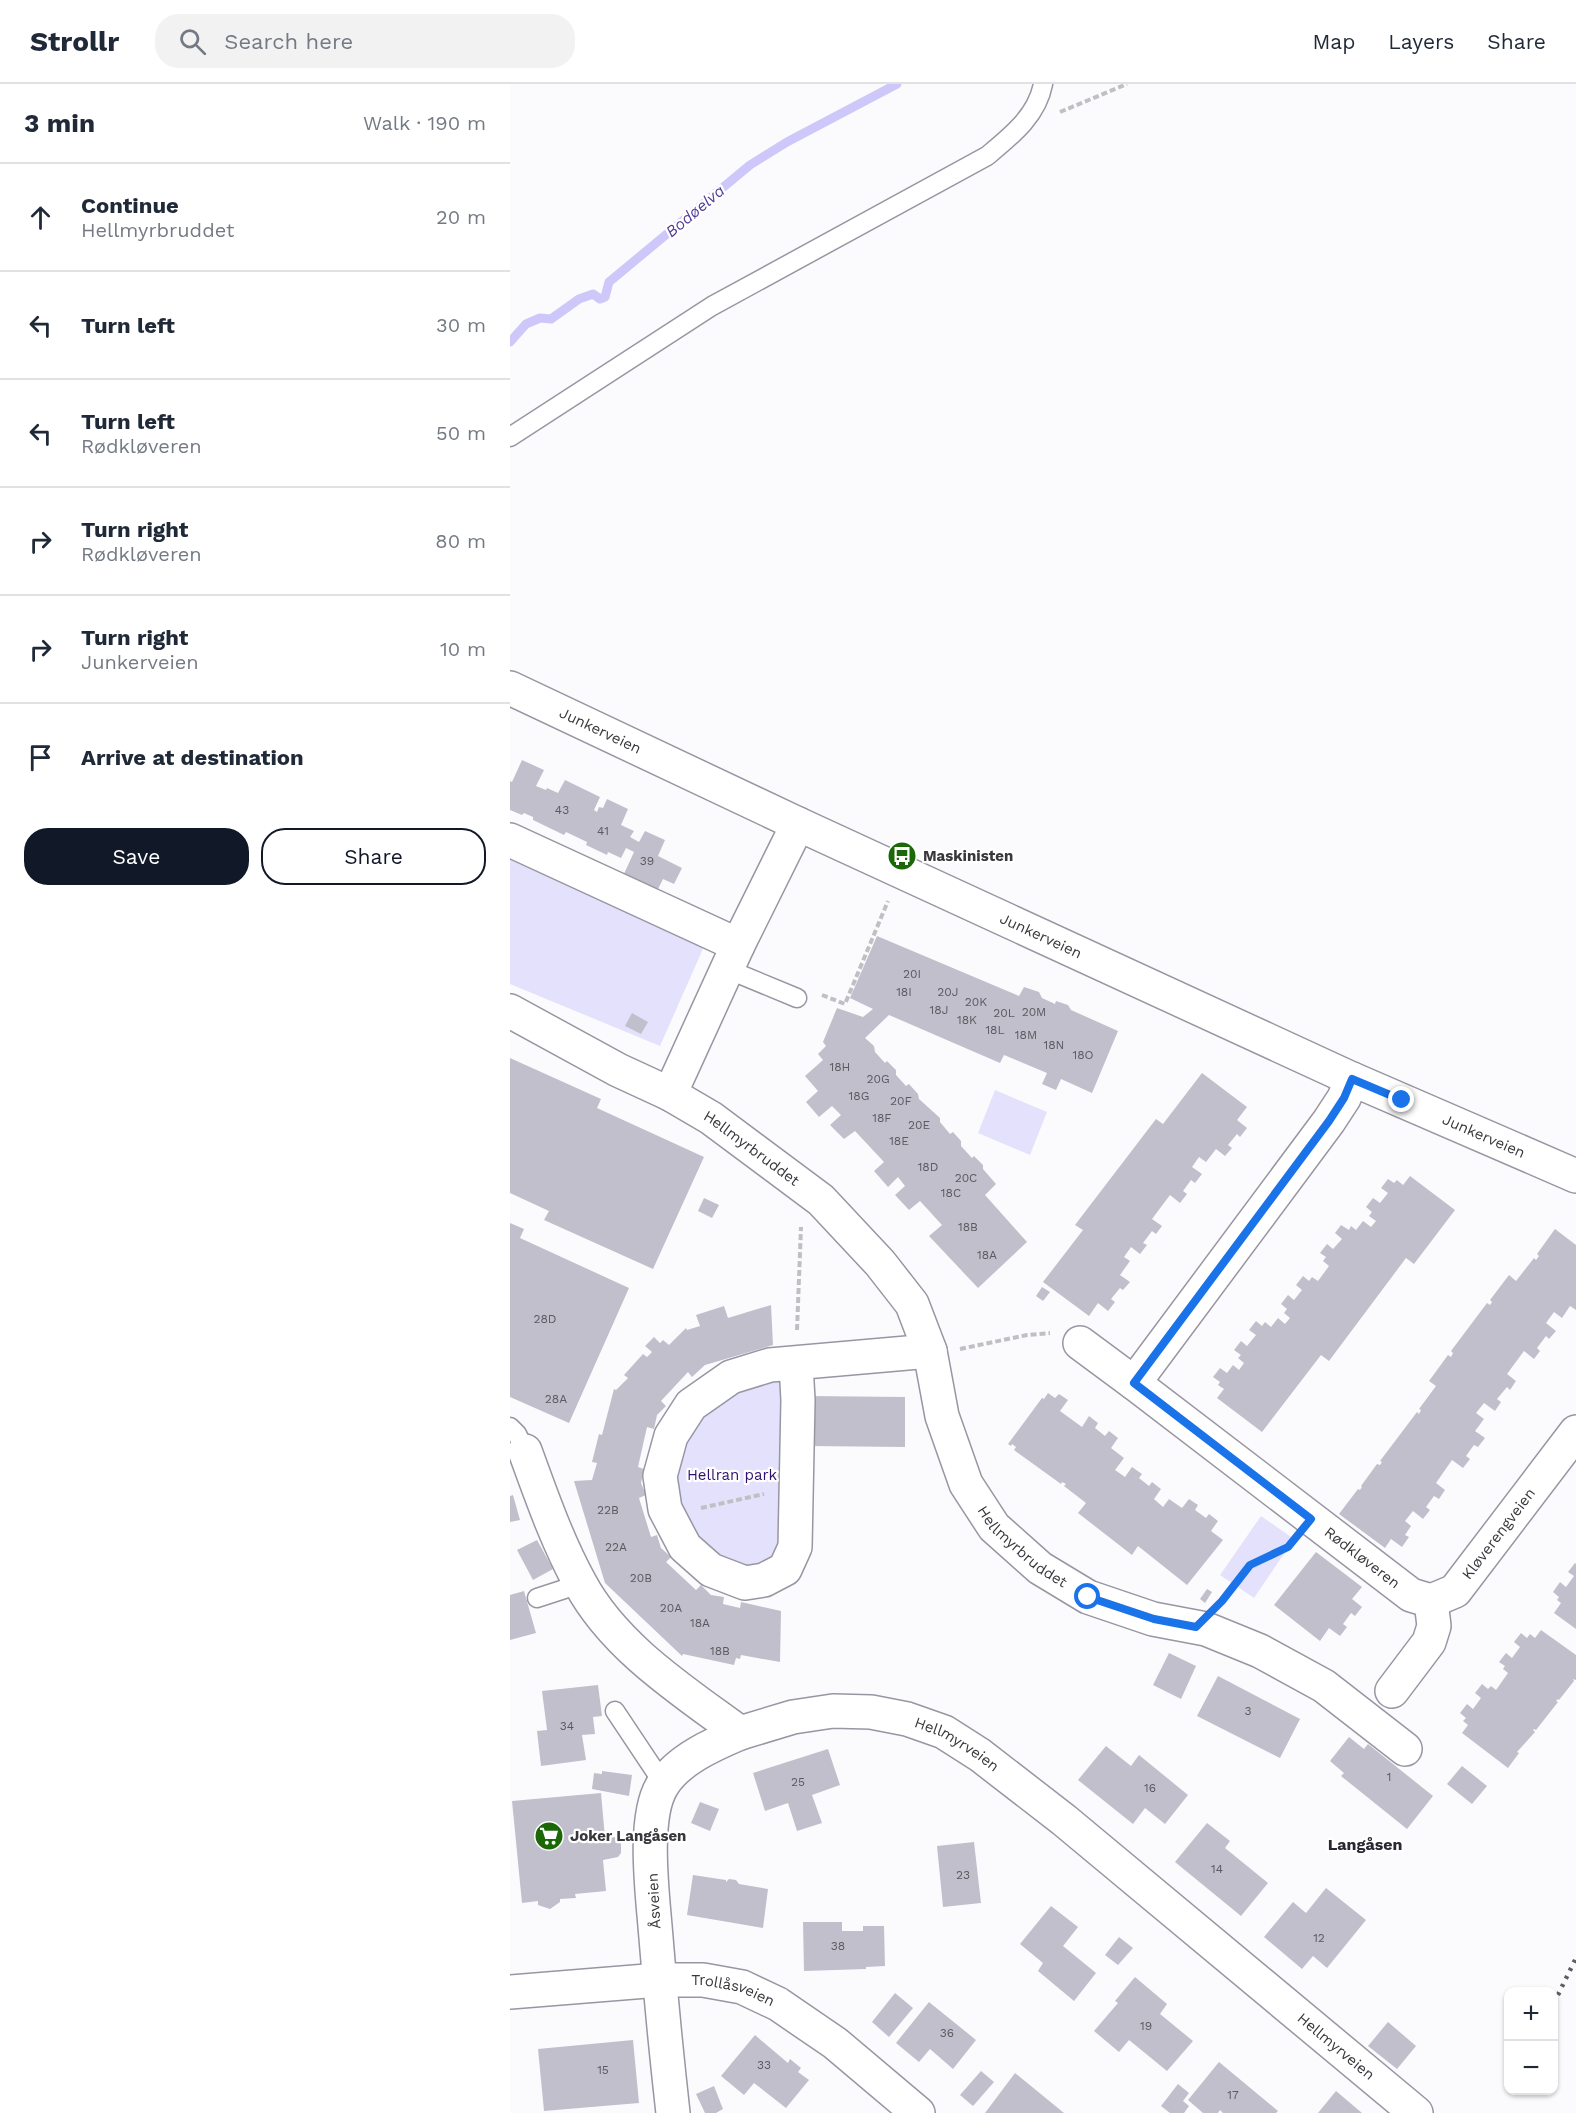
<!DOCTYPE html>
<html lang="en">
<head>
<meta charset="utf-8">
<style>
  :root { --surface:#fff; --page:#f2f2f3; --text:#1f2937; --muted:#747a83; --line:#e0e1e3; --accent:#111827 }
  body { margin:0; font-family:"Work Sans",sans-serif; background:var(--page); color:var(--text) }
  .controls { position:absolute; right:18px; bottom:18px; display:grid; overflow:hidden; border-radius:12px; box-shadow:0 2px 4px #0004 }
  .controls button { width:54px; height:54px; display:grid; place-items:center; padding:0; border:0; border-bottom:2px solid var(--line); background:var(--surface); color:var(--text); font:30px sans-serif }
  .stop { position:absolute; width:18px; height:18px; margin:-14px; border:4px solid #1a73e8; border-radius:50%; background:#fff }
  .stop.end { background:#1a73e8; border-color:#fff; box-shadow:0 2px 6px #0008 }
  .list { margin:0; padding:0; list-style:none }
  h2 { display:flex; justify-content:space-between; align-items:center; height:78px; margin:0; padding:0 24px; font-size:26px }
  h2 small { font-size:20px; font-weight:400; color:var(--muted) }
  .list li { display:grid; grid-template-columns:39px 1fr auto; gap:18px; align-items:center; box-sizing:border-box; height:108px; padding:0 24px; border-top:2px solid var(--line) }
  .list b { display:block; font-size:22px; white-space:nowrap }
  .list p { margin:0; font-size:20px; white-space:nowrap; color:var(--muted) }
  .list em { font-size:20px; font-style:normal; color:var(--muted) }
  .actions { display:flex; gap:12px; padding:18px 24px }
  .actions a { flex:1; padding:14px 0; border:2px solid var(--accent); border-radius:24px; text-align:center; font-size:21px; color:var(--accent) }
  .actions .main { background:var(--accent); color:#fff }
  .icon { flex:none; width:33px; height:33px; fill:none; stroke:currentColor; stroke-width:2; stroke-linecap:round; stroke-linejoin:round }
  .map { position:relative; flex:none; width:1066px; height:2029px; overflow:hidden }
  header { display:flex; align-items:center; gap:36px; box-sizing:border-box; height:84px; padding:0 30px; background:var(--surface); border-bottom:2px solid var(--line) }
  header strong { font-size:28px }
  nav { display:flex; gap:33px; margin-inline-start:auto; font-size:21px }
  .search { width:420px; height:54px; background:var(--page); display:flex; align-items:center; gap:15px; box-sizing:border-box; padding:0 21px; border-radius:24px; color:var(--muted); font-size:22px }
  main { display:flex }
  aside { flex:1; background:var(--surface) }
  .map>svg:first-child { display:block }
  .green { fill:#e4e1fd }
  .lines { fill:none; stroke-linecap:round; stroke-linejoin:round }
  .stream { stroke:#cec7f9; stroke-width:9 }
  .building { fill:#c0bfcb }
  .service-casing { stroke:#9796a2; stroke-width:21 }
  .minor-casing { stroke:#9796a2; stroke-width:36 }
  .tertiary-casing { stroke:#9796a2; stroke-width:36 }
  .path { stroke:#c0c0c4; stroke-width:4; stroke-dasharray:6 3; stroke-linecap:butt }
  .service { stroke:#fff; stroke-width:18 }
  .minor { stroke:#fff; stroke-width:33 }
  .tertiary { stroke:#fff; stroke-width:33 }
  .rail { stroke:#5e5e62; stroke-width:4.5; stroke-dasharray:3 6; stroke-linecap:butt }
  .route { stroke:#1a73e8; stroke-width:8 }
  .labels { text-anchor:middle; dominant-baseline:central; stroke-width:4.5; stroke-linejoin:round; paint-order:stroke }
  .number-label { font-size:12px; fill:#5a5a60 }
  .street-label { font-size:15px; fill:#38383d; stroke:#fff }
  .poi-label { font-size:15px; font-weight:bold; fill:#38383d; stroke:#fff; text-anchor:start }
  .park-label { font-size:15px; fill:#31106d; stroke:#fff }
  .water-label { font-size:16px; font-style:italic; fill:#533b98; stroke:#fff }
  .neighbourhood-label { font-size:16px; font-weight:bold; fill:#292832; stroke:#fff }
</style>
</head>
<body>
<header>
<strong>Strollr</strong>
<div class="search"><svg class="icon" aria-label="search" viewBox="0 0 24 24"><circle cx="10" cy="10" r="6"/><path d="M15 15l6 6"/></svg>Search here</div>
<nav><a>Map</a><a>Layers</a><a>Share</a></nav>
</header>
<main>
<aside>
<h2>3 min<small>Walk · 190 m</small></h2>
<ul class="list">
<li><svg class="icon" aria-label="ahead" viewBox="0 0 24 24"><path d="M12 20V5M6 11l6-6 6 6"/></svg><div><b>Continue</b><p>Hellmyrbruddet</p></div><em>20 m</em></li>
<li><svg class="icon" aria-label="left" viewBox="0 0 24 24"><path d="M17 20v-9H6M10 6l-5 5 5 5"/></svg><div><b>Turn left</b></div><em>30 m</em></li>
<li><svg class="icon" aria-label="left" viewBox="0 0 24 24"><path d="M17 20v-9H6M10 6l-5 5 5 5"/></svg><div><b>Turn left</b><p>Rødkløveren</p></div><em>50 m</em></li>
<li><svg class="icon" aria-label="right" viewBox="0 0 24 24"><path d="M7 20v-9h11M14 6l5 5-5 5"/></svg><div><b>Turn right</b><p>Rødkløveren</p></div><em>80 m</em></li>
<li><svg class="icon" aria-label="right" viewBox="0 0 24 24"><path d="M7 20v-9h11M14 6l5 5-5 5"/></svg><div><b>Turn right</b><p>Junkerveien</p></div><em>10 m</em></li>
<li><svg class="icon" aria-label="arrive" viewBox="0 0 24 24"><path d="M6 21V4h12l-3 4 3 4H6"/></svg><div><b>Arrive at destination</b></div></li>
</ul>
<div class="actions"><a class="main">Save</a><a>Share</a></div>
</aside>
<div class="map">
<svg width="1066" height="2029" viewBox="0 0 1066 2029">
  <rect width="100%" height="100%" fill="#fbfbfe"/>
  <g class="green">
    <path d="M0 766 196 858 150 962 0 900Z"/>
    <path d="M485 1006 537 1028 520 1071 468 1049Z"/>
    <path d="M268 1295 275 1305 272 1469 257 1482 232 1487 182 1455 164 1412 171 1355 209 1311Z"/>
    <path d="M751 1432 784 1455 744 1514 710 1491Z"/>
  </g>
  <g class="lines">
    <path class="stream" d="M0 258 16 240 30 234 41 235 69 215 83 210 90 215 95 213 99 198 240 81 277 58 387 0"/>
  </g>
  <g class="building">
    <path d="M12 676 34 686 26 702 36 706 37 704 48 709 55 696 90 713 84 726 87 728 89 723 93 724 97 715 118 725 111 741 124 747 120 753 129 758 135 747 155 756 148 772 172 784 164 800 153 795 148 805 135 799 134 802 113 792 124 768 116 764 111 774 98 768 97 771 76 761 77 758 56 748 54 751 23 736V733L14 729 12 731 0 726V697L2 698Z"/>
    <path d="M367 852 509 912 514 903 529 908 532 914 545 920 546 917 558 921 561 926 608 947 582 1009 551 995 546 1006 532 1000 537 989 494 971 490 979 379 931 355 954 364 962 365 968 375 979 377 977 386 986V991L396 1002 399 1000 408 1010 409 1015 430 1034V1038L440 1050 443 1048 451 1057V1062L462 1074 464 1072 473 1081V1085L486 1100 475 1111 517 1158 468 1204 419 1152 432 1141 410 1117 399 1126 385 1111 395 1102 388 1093 378 1103 364 1087 374 1078 345 1047 334 1055 320 1041 331 1031 322 1022 309 1033 296 1018 308 1007 295 992 313 976 308 970 316 962 313 958 327 924 353 933 363 925 340 914Z"/>
    <path d="M122 929 138 938 131 950 115 942Z"/>
    <path d="M0 974 91 1015 87 1024 194 1073 143 1185 34 1136 39 1127 0 1109Z"/>
    <path d="M692 989 737 1023 727 1036 737 1044 730 1053 727 1050 718 1061 722 1064 715 1072 706 1065 696 1078 689 1073 682 1083 692 1090 685 1099 681 1096 673 1107 677 1110 670 1119 660 1111 642 1135 652 1142 646 1150 642 1147 633 1159 637 1161 630 1170 621 1163 614 1173 620 1177 610 1191 620 1198 613 1206 610 1204 601 1215 605 1218 598 1227 588 1219 579 1232 533 1198 573 1146 565 1141 646 1035 653 1040Z"/>
    <path d="M900 1092 945 1126 904 1180 896 1174 819 1277 811 1271 752 1348 707 1314 714 1305 708 1301 710 1298 703 1293 710 1284 717 1289 723 1281 729 1286 734 1279 728 1274 731 1271 724 1266 731 1257 737 1262 746 1251 739 1246 746 1237 752 1242 755 1238 761 1243 768 1234 775 1240 780 1234 774 1229 777 1225 771 1220 778 1211 784 1216 792 1206 786 1201 793 1192 799 1197 802 1193 808 1197 819 1182 813 1177 816 1173 810 1169 817 1160 823 1165 832 1155 825 1149 831 1141 839 1146 841 1142 846 1146 853 1137 861 1143 866 1137 859 1132 862 1128 856 1123 863 1114 870 1119 878 1109 871 1104 878 1095 884 1099 887 1096 893 1101Z"/>
    <path d="M194 1114 209 1121 202 1134 188 1127Z"/>
    <path d="M0 1139 14 1145 10 1154 119 1204 59 1339 0 1313Z"/>
    <path d="M1045 1145 1066 1161V1226L1060 1222 1052 1234 1044 1228 1036 1239 1046 1247 1039 1255 1036 1252 1027 1264 1030 1267 1024 1275 1014 1267 997 1290 1006 1297 1000 1306 997 1303 987 1315 991 1318 985 1327 974 1319 966 1329 974 1335 965 1347 975 1354 968 1363 964 1361 956 1372 960 1375 953 1384 942 1376 926 1399 935 1406 929 1415 924 1412 916 1423 920 1426 913 1435 903 1427 895 1437 901 1442 895 1451 899 1453 892 1463 881 1455 875 1464 829 1430 848 1405 850 1406 852 1403 851 1402 867 1380 870 1381 872 1378 870 1377 907 1328 909 1330 911 1326 909 1325 926 1302 919 1297 938 1271 941 1273 943 1269 941 1267 977 1219 980 1221 982 1218 980 1216 999 1191 1006 1197 1024 1174 1026 1176 1029 1172 1027 1170Z"/>
    <path d="M532 1203 540 1208 533 1217 526 1212Z"/>
    <path d="M261 1221 263 1261 195 1281 182 1293 178 1288 151 1317 156 1322 147 1331 144 1345 137 1343 128 1383 134 1385 131 1399 136 1411 129 1414 141 1453 147 1451 151 1464 161 1473 156 1478 186 1506 191 1501 201 1511 214 1513 213 1520 230 1524 231 1518 271 1527 270 1578 231 1571 230 1575 226 1574 224 1581 173 1570 172 1572 95 1499 64 1397 82 1396 87 1379 82 1378 89 1350 92 1351 104 1305 106 1306 118 1294 114 1291 133 1270 137 1273 142 1268 135 1262 144 1253 150 1259 153 1256 159 1261 176 1244 177 1246 190 1242 186 1231 214 1222 218 1234Z"/>
    <path d="M538 1309 545 1314 549 1310 558 1316 550 1327 572 1343 579 1332 588 1339 585 1344 595 1352 599 1347 608 1354 601 1364 614 1374 605 1386 615 1393 622 1383 632 1390 629 1394 639 1402 642 1398 651 1405 644 1415 653 1423 659 1415 672 1424 679 1415 688 1421 685 1426 696 1434 699 1430 708 1437 701 1447 713 1456 677 1501 628 1462 622 1471 568 1429 576 1419 554 1402 556 1400 552 1398 551 1400 504 1366 506 1363 502 1360 501 1362 498 1360 532 1314 534 1315Z"/>
    <path d="M298 1312 395 1313V1363L297 1362Z"/>
    <path d="M3 1411 10 1436 0 1438V1412Z"/>
    <path d="M27 1456 43 1485 23 1496 7 1466Z"/>
    <path d="M806 1468 852 1503 842 1515 852 1523 845 1532 841 1529 833 1540 837 1543 830 1552 819 1544 810 1557 764 1521Z"/>
    <path d="M1065 1479 1066 1480V1545L1044 1529 1051 1519 1047 1516 1049 1513 1043 1508 1050 1498 1056 1503 1064 1492 1058 1488Z"/>
    <path d="M697 1505 702 1508 695 1519 690 1515Z"/>
    <path d="M14 1507 26 1549 0 1556V1511Z"/>
    <path d="M1031 1546 1066 1571V1596L1063 1595 1064 1597 1049 1616 1048 1615 1046 1617 1048 1618 1026 1646 1024 1645 1023 1646 1025 1648 1007 1668 1009 1669 998 1684 952 1649 958 1641 953 1637 956 1634 950 1629 957 1620 963 1625 971 1614 965 1609 972 1600 978 1605 981 1602 986 1606 998 1589 993 1585 995 1582 989 1578 996 1569 1002 1574 1010 1563 1004 1558 1011 1549 1017 1554 1020 1550 1025 1554Z"/>
    <path d="M659 1569 686 1582 671 1615 643 1601Z"/>
    <path d="M708 1592 790 1635 770 1674 687 1632Z"/>
    <path d="M88 1601 92 1632 83 1633 85 1650 72 1651 76 1676 31 1682 27 1647 37 1646 32 1607Z"/>
    <path d="M839 1653 854 1665 858 1660 923 1712 897 1745 831 1692 834 1689 820 1677Z"/>
    <path d="M596 1662 621 1682 629 1671 678 1711 655 1740 635 1724 623 1740 568 1696Z"/>
    <path d="M318 1665 330 1701 302 1711 312 1739 287 1747 278 1719 255 1727 243 1689Z"/>
    <path d="M952 1682 977 1702 962 1720 937 1700Z"/>
    <path d="M92 1687 122 1691 119 1712 82 1705 84 1689 92 1690Z"/>
    <path d="M91 1709 95 1754 105 1753 111 1758V1769L108 1773 93 1776 96 1807 65 1810 66 1814 50 1815V1818L40 1825 28 1821V1817L12 1819 2 1717Z"/>
    <path d="M190 1718 209 1725 200 1747 181 1739Z"/>
    <path d="M697 1739 720 1757 715 1764 758 1799 731 1832 665 1778Z"/>
    <path d="M464 1758 471 1819 433 1823 427 1762Z"/>
    <path d="M183 1791 216 1796V1798L219 1795 226 1796 229 1800 258 1805 253 1844 177 1831Z"/>
    <path d="M816 1804 856 1836 817 1884 803 1872 792 1885 754 1853 783 1818 796 1829Z"/>
    <path d="M541 1822 568 1843 553 1862 586 1889 564 1917 528 1887 533 1879 510 1860Z"/>
    <path d="M293 1838H332V1847H353V1842H374L375 1882 356 1883V1885L294 1887Z"/>
    <path d="M609 1853 623 1864 608 1881 595 1871Z"/>
    <path d="M625 1893 657 1920 650 1930 683 1957 657 1987 619 1956 609 1968 584 1947 608 1919 605 1917Z"/>
    <path d="M385 1909 403 1924 379 1953 362 1938Z"/>
    <path d="M419 1918 466 1956 443 1985 420 1965 409 1978 386 1959Z"/>
    <path d="M878 1938 906 1962 887 1985 858 1962Z"/>
    <path d="M245 1951 278 1979 280 1975 291 1984 288 1988 299 1996 276 2024 244 1999 234 2011 211 1992Z"/>
    <path d="M123 1956 129 2019 34 2027 28 1965Z"/>
    <path d="M709 1978 768 2027 766 2029H713L710 2026 708 2029H693L678 2016Z"/>
    <path d="M471 1987 484 1998 463 2022 450 2011Z"/>
    <path d="M505 1989 554 2029H475Z"/>
    <path d="M668 2000 679 2009 673 2017 679 2022 674 2029H660L651 2022Z"/>
    <path d="M204 2002 213 2025 206 2029H195L186 2010Z"/>
    <path d="M826 2007 852 2029H808Z"/>
  </g>
  <g class="lines">
    <g class="service-casing">
      <g id="service">
        <path d="M0 353 202 222 477 72C501 52 527 32 533 0"/>
        <path d="M217 885 287 914"/>
        <path d="M0 1343 7 1350 15 1367"/>
        <path d="M27 1514 70 1500"/>
        <path d="M105 1627 153 1699"/>
      </g>
    </g>
    <g class="minor-casing">
      <g id="minor">
        <path d="M0 756 228 861 160 1010 108 986 0 927"/>
        <path d="M228 861 288 740"/>
        <path id="s1" d="M842 995 834 1014 819 1037 624 1299 901 1511 921 1517"/>
        <path id="s2" d="M160 1010 201 1034 311 1116 370 1179 402 1220 420 1267 432 1332 456 1400 484 1443 530 1484 578 1513 643 1535 696 1545 750 1567 814 1602 895 1665"/>
        <path d="M570 1259 624 1299"/>
        <path d="M286 1280 288 1316 285 1463 275 1485 254 1496 235 1499 201 1486 175 1463 155 1425 150 1392 161 1352 181 1321 221 1293 260 1281 420 1267"/>
        <path id="s3" d="M15 1367C31 1411 47 1457 70 1499 104 1563 173 1607 230 1649L283 1633 323 1627 361 1628 397 1635 434 1648 470 1671 554 1736 906 2029"/>
        <path id="s4" d="M921 1517 945 1507 1066 1348"/>
        <path d="M882 1607 919 1558 924 1542 921 1517"/>
        <path id="s5" d="M0 1908 149 1896H193L232 1903 268 1920 325 1959 408 2029"/>
        <path d="M163 2029C156 1967 150 1904 145 1842 142 1806 133 1733 152 1702 167 1676 204 1660 230 1649"/>
      </g>
    </g>
    <g class="tertiary-casing">
      <g id="tertiary">
        <path id="s6" d="M0 604 288 740 842 995 1066 1092"/>
      </g>
    </g>
    <g class="path">
      <path d="M550 28 617 0"/>
      <path d="M312 911 335 920 378 817"/>
      <path d="M287 1246 291 1143"/>
      <path d="M450 1265 517 1251 540 1249"/>
      <path d="M191 1424 254 1410"/>
      <path d="M712 1518 740 1481 778 1463 781 1458"/>
    </g>
    <use href="#service" class="service"/>
    <use href="#minor" class="minor"/>
    <use href="#tertiary" class="tertiary"/>
    <g class="rail">
      <path d="M1044 1919 1066 1874"/>
      <path d="M1002 2008 1003 2006"/>
    </g>
  </g>
  <g class="lines">
    <path class="route" d="M578 1513 644 1535 686 1543 712 1517 740 1481 778 1463 801 1435 624 1299 819 1037 834 1014 842 995 892 1016"/>
  </g>
  <defs>
    <g id="bus-disc" transform="scale(1.5)"><circle r="9.5" fill="#1a6807" stroke="#fff"/><path d="M-5-6H5V4H4V6H2V4H-2V6H-4V4H-5ZM-3.5-4V0h7V-4ZM-3.5 1.2v1.5H-2V1.2ZM2 1.2v1.5H3.5V1.2Z" fill="#fff"/></g>
    <g id="supermarket-disc" transform="scale(1.5)"><circle r="9.5" fill="#1a6807" stroke="#fff"/><path d="M-6-5.5h2.5l.6 2H6L4.5 2H-2.5L-4.4-4H-6ZM-1.5 3.2a1.3 1.3 0 1 0 .1 0ZM3 3.2a1.3 1.3 0 1 0 .1 0Z" fill="#fff"/></g>
  </defs>
  <g fill-rule="evenodd">
    <use href="#bus-disc" x="392" y="772"/>
    <use href="#supermarket-disc" x="39" y="1752"/>
  </g>
  <g class="labels">
    <g class="number-label">
      <text x="52" y="726">43</text>
      <text x="93" y="747">41</text>
      <text x="137" y="777">39</text>
      <text x="402" y="890">20I</text>
      <text x="394" y="908">18I</text>
      <text x="438" y="908">20J</text>
      <text x="466" y="918">20K</text>
      <text x="429" y="926">18J</text>
      <text x="524" y="928">20M</text>
      <text x="494" y="929">20L</text>
      <text x="457" y="936">18K</text>
      <text x="485" y="946">18L</text>
      <text x="516" y="951">18M</text>
      <text x="544" y="961">18N</text>
      <text x="573" y="971">18O</text>
      <text x="330" y="983">18H</text>
      <text x="368" y="995">20G</text>
      <text x="349" y="1012">18G</text>
      <text x="391" y="1017">20F</text>
      <text x="372" y="1034">18F</text>
      <text x="409" y="1041">20E</text>
      <text x="389" y="1057">18E</text>
      <text x="418" y="1083">18D</text>
      <text x="456" y="1094">20C</text>
      <text x="441" y="1109">18C</text>
      <text x="458" y="1143">18B</text>
      <text x="477" y="1171">18A</text>
      <text x="35" y="1235">28D</text>
      <text x="46" y="1315">28A</text>
      <text x="98" y="1426">22B</text>
      <text x="106" y="1463">22A</text>
      <text x="131" y="1494">20B</text>
      <text x="161" y="1524">20A</text>
      <text x="190" y="1539">18A</text>
      <text x="210" y="1567">18B</text>
      <text x="738" y="1627">3</text>
      <text x="57" y="1642">34</text>
      <text x="879" y="1693">1</text>
      <text x="288" y="1698">25</text>
      <text x="640" y="1704">16</text>
      <text x="707" y="1785">14</text>
      <text x="453" y="1791">23</text>
      <text x="809" y="1854">12</text>
      <text x="328" y="1862">38</text>
      <text x="636" y="1942">19</text>
      <text x="437" y="1949">36</text>
      <text x="254" y="1981">33</text>
      <text x="93" y="1986">15</text>
      <text x="723" y="2011">17</text>
    </g>
    <g class="street-label">
      <text stroke="none"><textPath href="#s6" startOffset="100">Junkerveien</textPath></text>
      <text stroke="none"><textPath href="#s6" startOffset="586">Junkerveien</textPath></text>
      <text stroke="none"><textPath href="#s6" startOffset="1072">Junkerveien</textPath></text>
      <text stroke="none"><textPath href="#s2" startOffset="98">Hellmyrbruddet</textPath></text>
      <text stroke="none"><textPath href="#s4" startOffset="98">Kløverengveien</textPath></text>
      <text stroke="none"><textPath href="#s2" startOffset="597">Hellmyrbruddet</textPath></text>
      <text stroke="none"><textPath href="#s1" startOffset="662">Rødkløveren</textPath></text>
      <text stroke="none"><textPath href="#s3" startOffset="591">Hellmyrveien</textPath></text>
      <text transform="translate(144 1817) rotate(-93)">Åsveien</text>
      <text stroke="none"><textPath href="#s5" startOffset="225">Trollåsveien</textPath></text>
      <text stroke="none"><textPath href="#s3" startOffset="1077">Hellmyrveien</textPath></text>
    </g>
    <g class="poi-label">
      <text x="413" y="772">Maskinisten</text>
      <text x="60" y="1752">Joker Langåsen</text>
    </g>
    <g class="park-label">
      <text x="222" y="1391">Hellran park</text>
    </g>
    <g class="water-label">
      <text transform="translate(185 127) rotate(-40)">Bodøelva</text>
    </g>
    <g class="neighbourhood-label">
      <text x="855" y="1760">Langåsen</text>
    </g>
  </g>
</svg>
<div class="controls">
<button>+</button>
<button>−</button>
</div>
<div class="stop" style="left:578px;top:1513px"></div>
<div class="stop end" style="left:892px;top:1016px"></div>
</div>
</main>
</body>
</html>
